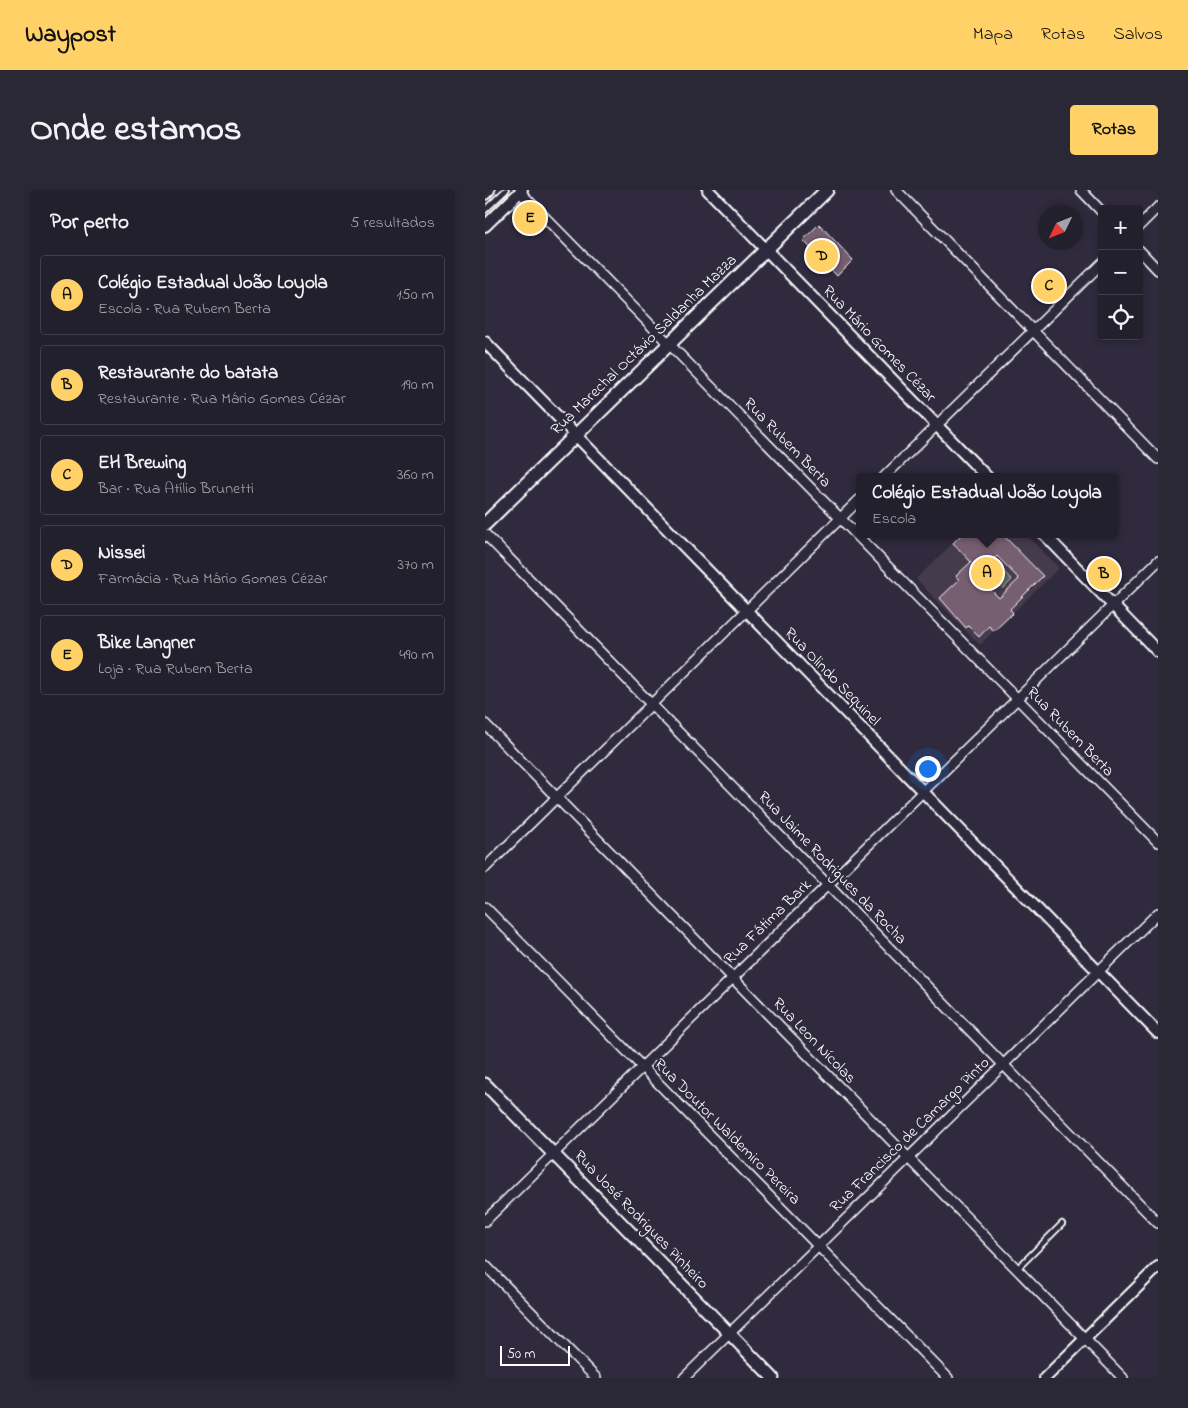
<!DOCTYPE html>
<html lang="pt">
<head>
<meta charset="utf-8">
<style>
  :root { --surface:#23202e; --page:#2b2836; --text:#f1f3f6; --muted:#a3a3aa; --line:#403e4a; --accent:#ffd166 }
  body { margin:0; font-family:"Indie Flower",sans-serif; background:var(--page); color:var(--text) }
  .controls { position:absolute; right:15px; top:15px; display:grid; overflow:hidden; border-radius:5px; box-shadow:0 2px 8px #0003 }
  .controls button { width:45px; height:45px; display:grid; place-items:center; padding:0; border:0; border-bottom:1px solid var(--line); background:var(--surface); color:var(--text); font:25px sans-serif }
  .compass { position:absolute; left:553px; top:15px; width:45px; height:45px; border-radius:50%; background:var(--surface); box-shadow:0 2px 8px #0003; rotate:227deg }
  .scale { position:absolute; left:15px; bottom:12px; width:70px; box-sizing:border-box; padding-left:5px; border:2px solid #fff; border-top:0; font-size:14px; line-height:18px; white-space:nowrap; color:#fff; -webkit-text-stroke:4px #2f2a3d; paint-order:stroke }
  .you { position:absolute; left:442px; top:578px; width:18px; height:18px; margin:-12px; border:4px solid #fff; border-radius:50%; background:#1a73e8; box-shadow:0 0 0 8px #1a73e833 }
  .badge { display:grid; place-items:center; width:32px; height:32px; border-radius:50%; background:var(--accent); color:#111; font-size:16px; font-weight:700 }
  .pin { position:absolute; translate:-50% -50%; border:2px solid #fff; box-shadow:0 1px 5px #0006 }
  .popup { position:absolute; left:371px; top:283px; width:262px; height:65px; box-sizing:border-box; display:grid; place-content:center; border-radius:5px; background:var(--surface); filter:drop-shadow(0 1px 4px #0005); font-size:16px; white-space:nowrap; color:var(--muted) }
  .popup b { font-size:19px; color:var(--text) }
  .popup::after { content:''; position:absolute; left:50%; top:100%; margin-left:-10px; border:10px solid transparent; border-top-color:var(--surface) }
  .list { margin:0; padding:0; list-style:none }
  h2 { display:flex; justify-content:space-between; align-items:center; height:65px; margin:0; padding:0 20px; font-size:21px }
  h2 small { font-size:16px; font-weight:400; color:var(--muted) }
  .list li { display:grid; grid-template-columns:32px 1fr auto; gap:15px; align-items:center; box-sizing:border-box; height:80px; margin:0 10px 10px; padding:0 10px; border:1px solid var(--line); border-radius:5px }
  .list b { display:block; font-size:19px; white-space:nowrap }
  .list p { margin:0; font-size:16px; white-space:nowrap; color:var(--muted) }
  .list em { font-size:16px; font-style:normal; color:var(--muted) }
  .icon { flex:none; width:28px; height:28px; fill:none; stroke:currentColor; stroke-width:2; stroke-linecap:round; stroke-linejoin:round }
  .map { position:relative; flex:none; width:673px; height:1188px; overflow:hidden; border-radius:5px }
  header { display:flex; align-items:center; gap:30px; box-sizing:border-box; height:70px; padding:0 25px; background:var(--accent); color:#111 }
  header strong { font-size:24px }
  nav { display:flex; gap:28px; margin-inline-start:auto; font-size:18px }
  .intro { display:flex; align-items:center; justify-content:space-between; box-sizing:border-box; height:120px; padding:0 30px }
  h1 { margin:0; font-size:35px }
  .button { padding:12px 22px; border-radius:5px; background:var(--accent); color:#111; font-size:18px; font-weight:700 }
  main { display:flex; gap:30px; padding:0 30px }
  aside { flex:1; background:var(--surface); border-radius:5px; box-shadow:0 2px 8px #0003 }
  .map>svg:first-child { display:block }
  .built { fill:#453a4d }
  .green { fill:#60685c; stroke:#b0b4ae }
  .building { fill:#775f72; stroke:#fff; fill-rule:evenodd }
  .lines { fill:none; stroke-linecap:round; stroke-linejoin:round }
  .service-casing { stroke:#fff; stroke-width:8 }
  .minor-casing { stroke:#fff; stroke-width:12 }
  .tertiary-casing { stroke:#fff; stroke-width:14 }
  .secondary-casing { stroke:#fff; stroke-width:15 }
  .primary-casing { stroke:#fff; stroke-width:16 }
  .service { stroke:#2f2a3d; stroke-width:4.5 }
  .minor { stroke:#2f2a3d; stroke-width:9 }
  .tertiary { stroke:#2f2a3d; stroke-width:10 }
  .secondary { stroke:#2f2a3d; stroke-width:11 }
  .primary { stroke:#2f2a3d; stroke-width:12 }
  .labels { text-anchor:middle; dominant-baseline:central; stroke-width:4.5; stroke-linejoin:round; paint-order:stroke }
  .street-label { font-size:16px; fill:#fff; stroke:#2f2a3d }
</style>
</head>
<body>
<header>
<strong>Waypost</strong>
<nav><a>Mapa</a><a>Rotas</a><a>Salvos</a></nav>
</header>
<div class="intro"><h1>Onde estamos</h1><a class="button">Rotas</a></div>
<main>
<aside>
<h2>Por perto<small>5 resultados</small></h2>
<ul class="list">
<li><span class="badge">A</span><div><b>Colégio Estadual João Loyola</b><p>Escola · Rua Rubem Berta</p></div><em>150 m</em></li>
<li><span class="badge">B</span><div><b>Restaurante do batata</b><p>Restaurante · Rua Mário Gomes Cézar</p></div><em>190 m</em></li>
<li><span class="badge">C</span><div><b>EH Brewing</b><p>Bar · Rua Atílio Brunetti</p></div><em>360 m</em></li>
<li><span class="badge">D</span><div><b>Nissei</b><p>Farmácia · Rua Mário Gomes Cézar</p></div><em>370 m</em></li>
<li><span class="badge">E</span><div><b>Bike Langner</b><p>Loja · Rua Rubem Berta</p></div><em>490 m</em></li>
</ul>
</aside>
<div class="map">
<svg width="673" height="1188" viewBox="0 0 673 1188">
  <rect width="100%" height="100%" fill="#2f2a3d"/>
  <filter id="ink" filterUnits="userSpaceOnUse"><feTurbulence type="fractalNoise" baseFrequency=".02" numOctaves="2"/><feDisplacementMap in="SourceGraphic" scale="10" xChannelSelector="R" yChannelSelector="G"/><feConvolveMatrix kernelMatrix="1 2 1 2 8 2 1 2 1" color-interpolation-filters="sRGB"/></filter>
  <g filter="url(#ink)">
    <path class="built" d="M477 344H541L574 378 495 455 431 389Z"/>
    <path class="green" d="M511 373 527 390 518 399 502 382Z"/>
    <g class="building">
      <path d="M334 34 368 70 352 86 318 50Z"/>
      <path d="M477 344H517L558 386 525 419 528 423 509 441 504 436 494 447 483 436 481 438 455 408 474 390 471 386 486 372 468 353ZM512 366 534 389 514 408 492 386Z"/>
    </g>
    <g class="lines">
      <g class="service-casing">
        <g id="service">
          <path d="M0 20 21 0"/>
          <path d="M532 1079 577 1034"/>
        </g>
      </g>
      <g class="minor-casing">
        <g id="minor">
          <path d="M411 0 673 269"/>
          <path d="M596 0 617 22"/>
          <path d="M35 2 673 652"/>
          <path d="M654 36 673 17"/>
          <path d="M654 60 673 80"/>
          <path d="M399 287 617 73"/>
          <path d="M0 344 673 1033"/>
          <path d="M0 534 638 1188"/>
          <path d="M0 678 374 310"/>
          <path d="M0 717 463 1188"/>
          <path d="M0 1031 673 371"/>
          <path d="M0 1075 111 1188"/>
          <path d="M199 1188 673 723"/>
        </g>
      </g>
      <g class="tertiary-casing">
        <g id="tertiary">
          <path d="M223 0 502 287"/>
          <path d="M0 4 4 0"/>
          <path d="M0 36 37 0"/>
          <path d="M0 152 673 843"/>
          <path d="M559 344 673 462"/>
          <path d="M560 1188 673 1077"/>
        </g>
      </g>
      <g class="secondary-casing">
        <path id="secondary" d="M0 894 288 1188"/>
      </g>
      <g class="primary-casing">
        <path id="primary" d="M0 334 342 0"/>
      </g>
      <use href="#service" class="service"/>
      <use href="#minor" class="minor"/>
      <use href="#tertiary" class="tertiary"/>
      <use href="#secondary" class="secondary"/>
      <use href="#primary" class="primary"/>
    </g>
  </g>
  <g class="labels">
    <g class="street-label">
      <text transform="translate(394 154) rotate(46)">Rua Mário Gomes Cézar</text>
      <text transform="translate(159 155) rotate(-44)">Rua Marechal Octávio Saldanha Mazza</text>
      <text transform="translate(302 253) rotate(46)">Rua Rubem Berta</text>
      <text transform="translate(347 487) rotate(46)">Rua Olindo Sequinel</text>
      <text transform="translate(585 542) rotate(46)">Rua Rubem Berta</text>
      <text transform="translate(347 678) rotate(46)">Rua Jaime Rodrigues da Rocha</text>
      <text transform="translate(283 732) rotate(-44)">Rua Fátima Bark</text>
      <text transform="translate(329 851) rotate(46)">Rua Leon Nícolas</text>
      <text transform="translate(242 942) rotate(45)">Rua Doutor Waldemiro Pereira</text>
      <text transform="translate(425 945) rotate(-44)">Rua Francisco de Camargo Pinto</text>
      <text transform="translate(156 1030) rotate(46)">Rua José Rodrigues Pinheiro</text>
    </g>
  </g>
</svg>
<div class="controls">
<button>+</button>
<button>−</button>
<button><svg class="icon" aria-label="locate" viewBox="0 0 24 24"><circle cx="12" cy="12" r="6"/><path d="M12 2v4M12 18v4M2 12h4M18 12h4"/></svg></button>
</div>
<svg class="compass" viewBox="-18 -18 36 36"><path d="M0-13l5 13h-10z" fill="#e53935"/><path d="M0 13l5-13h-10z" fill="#a3a3aa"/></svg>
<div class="scale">50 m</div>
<div class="you"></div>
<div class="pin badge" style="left:502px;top:383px">A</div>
<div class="popup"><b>Colégio Estadual João Loyola</b>Escola</div>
<div class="pin badge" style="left:619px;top:384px">B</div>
<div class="pin badge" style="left:564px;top:96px">C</div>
<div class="pin badge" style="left:337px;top:66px">D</div>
<div class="pin badge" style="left:45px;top:28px">E</div>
</div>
</main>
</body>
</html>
